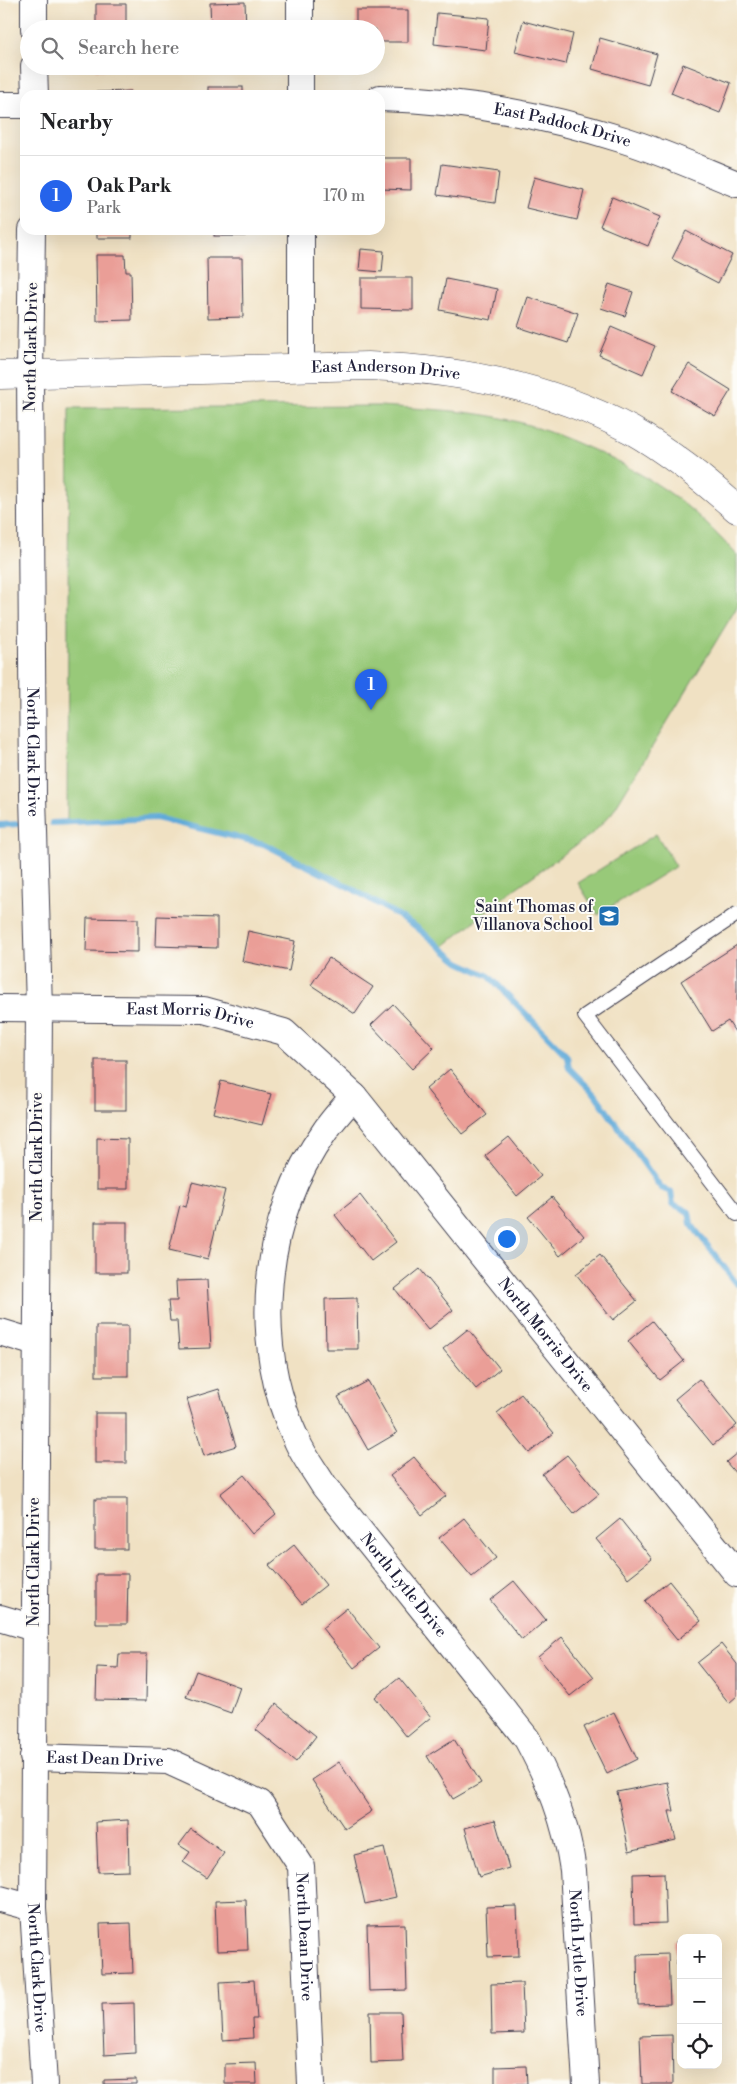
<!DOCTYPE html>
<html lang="en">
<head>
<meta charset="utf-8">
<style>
  :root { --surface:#fff; --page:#f6f6f6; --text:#202124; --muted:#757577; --line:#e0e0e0; --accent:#2563eb }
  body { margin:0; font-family:"Libre Bodoni",serif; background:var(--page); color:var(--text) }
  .controls { position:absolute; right:15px; bottom:15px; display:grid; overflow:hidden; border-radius:10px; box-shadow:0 5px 20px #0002 }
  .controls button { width:45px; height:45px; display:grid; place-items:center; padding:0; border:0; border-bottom:1px solid var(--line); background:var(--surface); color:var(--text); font:25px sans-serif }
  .you { position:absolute; left:506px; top:1238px; width:18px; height:18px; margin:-12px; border:4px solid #fff; border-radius:50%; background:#1a73e8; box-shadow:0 0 0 8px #1a73e833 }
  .badge { display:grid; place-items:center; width:32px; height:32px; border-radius:50%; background:var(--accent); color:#fff; font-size:16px; font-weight:700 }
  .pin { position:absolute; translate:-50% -41px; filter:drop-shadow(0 1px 2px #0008) }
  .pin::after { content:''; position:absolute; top:26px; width:18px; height:15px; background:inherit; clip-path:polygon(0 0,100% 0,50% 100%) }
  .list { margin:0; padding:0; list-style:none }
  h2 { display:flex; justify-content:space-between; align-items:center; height:65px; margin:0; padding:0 20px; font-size:21px }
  h2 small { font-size:16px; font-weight:400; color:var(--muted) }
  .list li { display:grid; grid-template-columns:32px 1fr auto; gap:15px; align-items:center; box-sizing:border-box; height:80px; padding:0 20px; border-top:1px solid var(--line) }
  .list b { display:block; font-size:19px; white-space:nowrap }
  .list p { margin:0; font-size:16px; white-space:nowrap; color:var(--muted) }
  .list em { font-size:16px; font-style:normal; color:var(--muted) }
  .icon { flex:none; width:28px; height:28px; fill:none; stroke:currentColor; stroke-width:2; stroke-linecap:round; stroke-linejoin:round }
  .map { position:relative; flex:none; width:737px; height:2084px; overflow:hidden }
  .search { position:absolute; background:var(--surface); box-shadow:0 5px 20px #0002; left:20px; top:20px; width:365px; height:55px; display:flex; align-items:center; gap:12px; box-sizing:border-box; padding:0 18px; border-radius:28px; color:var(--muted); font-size:19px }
  .panel { position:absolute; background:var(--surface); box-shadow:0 5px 20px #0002; left:20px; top:90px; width:365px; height:145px; border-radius:15px }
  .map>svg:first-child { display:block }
  .green { fill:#98c979; stroke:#5d765a }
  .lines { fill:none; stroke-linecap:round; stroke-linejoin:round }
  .stream { stroke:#61aad9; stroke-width:6 }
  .building { fill:#ea9e97 }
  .service-casing { stroke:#413f4f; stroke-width:16 }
  .minor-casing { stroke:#413f4f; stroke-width:28 }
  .tertiary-casing { stroke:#413f4f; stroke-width:29 }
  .service { stroke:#fff; stroke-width:14 }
  .minor { stroke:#fff; stroke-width:26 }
  .tertiary { stroke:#fff; stroke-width:28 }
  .labels { text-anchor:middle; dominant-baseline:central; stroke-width:4; stroke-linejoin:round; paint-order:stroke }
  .street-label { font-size:16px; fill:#22223b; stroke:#fdfcf7 }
  .poi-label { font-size:16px; fill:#22223b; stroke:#fdfcf7; text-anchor:end }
</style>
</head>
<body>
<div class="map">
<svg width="737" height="2084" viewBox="0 0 737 2084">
  <rect width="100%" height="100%" fill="#fdfcf7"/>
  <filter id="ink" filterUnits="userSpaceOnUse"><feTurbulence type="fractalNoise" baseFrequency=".02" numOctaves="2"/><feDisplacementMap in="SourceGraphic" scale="10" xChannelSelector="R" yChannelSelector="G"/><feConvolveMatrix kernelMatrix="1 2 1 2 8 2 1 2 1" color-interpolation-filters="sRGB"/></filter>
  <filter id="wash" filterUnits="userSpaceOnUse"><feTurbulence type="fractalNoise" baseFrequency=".0096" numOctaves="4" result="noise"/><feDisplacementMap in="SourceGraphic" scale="20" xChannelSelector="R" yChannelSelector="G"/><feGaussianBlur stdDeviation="1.12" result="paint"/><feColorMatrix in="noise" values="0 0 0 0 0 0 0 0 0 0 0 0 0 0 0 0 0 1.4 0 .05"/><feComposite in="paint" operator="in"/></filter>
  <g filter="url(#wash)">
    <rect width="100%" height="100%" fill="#f0e1c3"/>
    <g class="green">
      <path d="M379 406C424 409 471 410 515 421 566 435 641 469 682 502 702 518 720 537 737 555V607L612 813 593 833 509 893 442 948 415 926 351 888 264 844 156 819 67 822 69 408Z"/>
      <path d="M656 834 676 866 598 915 578 883Z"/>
    </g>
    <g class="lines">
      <g class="stream">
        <path d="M52 823 156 818 264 844 351 888 415 926 459 962 489 976 567 1056 569 1068 595 1094 661 1188 671 1192 673 1204 689 1212 691 1224 737 1284"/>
        <path d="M0 825 18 824"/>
      </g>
    </g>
    <g id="blocks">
      <g class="building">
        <path d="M245 2 246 29H211L210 3Z"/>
        <path d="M96 4H126V22H131V29H96Z"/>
        <path d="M356 10H408V42H376V29H356Z"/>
        <path d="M437 13 489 18 486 50 434 44Z"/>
        <path d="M523 21 573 34 566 64 515 52Z"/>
        <path d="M600 38 657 54 648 85 592 69Z"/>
        <path d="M683 64 731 83 720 113 671 93Z"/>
        <rect x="96" y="66" width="36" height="4"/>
        <rect x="208" y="87" width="35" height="8"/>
        <path d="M131 91V95H96V92Z"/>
        <path d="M380 158H411V190L380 189Z"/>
        <path d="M442 164 499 172 495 203 437 195Z"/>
        <path d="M534 177 584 190 577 220 526 208Z"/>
        <path d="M612 197 660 217 648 246 600 226Z"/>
        <rect x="97" y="230" width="35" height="8"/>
        <rect x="214" y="230" width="31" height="6"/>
        <path d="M686 231 732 255 718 283 672 259Z"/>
        <path d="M361 249 384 251 382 272 359 270Z"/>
        <path d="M96 255H125L126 272H131L132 320 97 321Z"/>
        <path d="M207 258H242L243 317 208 318Z"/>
        <path d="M361 278H413V310L361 309Z"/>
        <path d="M446 279 497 289 491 320 440 310Z"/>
        <path d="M609 284 633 292 625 316 601 308Z"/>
        <path d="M528 297 578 313 568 343 518 327Z"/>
        <path d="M611 327 655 346 643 374 599 355Z"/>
        <path d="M689 364 731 390 715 416 672 391Z"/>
        <path d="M157 916 217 918V948L156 946Z"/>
        <path d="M87 918 138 919V952L86 951Z"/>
        <path d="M248 931 295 941 289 971 242 961Z"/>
        <path d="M737 945V1031L735 1032 728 1021 712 1031 681 981Z"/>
        <path d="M329 958 373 987 355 1014 311 985Z"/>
        <path d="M393 1004 434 1048 412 1069 371 1025Z"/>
        <rect x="95" y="1060" width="31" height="50"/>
        <path d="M450 1069 487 1115 462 1134 426 1089Z"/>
        <path d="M221 1081 271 1094 262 1125 213 1113Z"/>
        <path d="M509 1137 541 1176 517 1196 485 1156Z"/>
        <path d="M97 1138 128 1139V1189H97Z"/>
        <path d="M192 1182 225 1190 208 1259 169 1250 180 1205 186 1207Z"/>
        <path d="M360 1195 396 1242 371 1261 335 1215Z"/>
        <path d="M552 1197 584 1236 560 1256 528 1217Z"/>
        <rect x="95" y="1222" width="32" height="51"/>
        <path d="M600 1255 637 1301 613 1320 576 1274Z"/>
        <path d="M420 1269 453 1310 428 1330 395 1289Z"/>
        <path d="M207 1280 211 1348 179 1349 177 1321H170L168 1301H177L176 1281Z"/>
        <path d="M357 1298 358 1349H326L325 1299Z"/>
        <path d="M652 1321 684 1361 660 1380 628 1341Z"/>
        <rect x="96" y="1326" width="32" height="50"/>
        <path d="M468 1329 500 1369 476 1389 443 1349Z"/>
        <path d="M699 1379 737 1425 713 1445 675 1399Z"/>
        <path d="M368 1381 397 1433 368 1450 338 1397Z"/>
        <path d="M219 1389 236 1446 204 1456 187 1399Z"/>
        <path d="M521 1394 554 1433 529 1453 497 1413Z"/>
        <rect x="95" y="1413" width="31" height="50"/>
        <path d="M737 1453V1475L726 1462Z"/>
        <path d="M567 1455 599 1494 574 1514 542 1474Z"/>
        <path d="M414 1457 446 1496 422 1515 390 1476Z"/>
        <path d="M244 1475 276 1514 252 1534 220 1494Z"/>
        <rect x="95" y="1499" width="32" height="50"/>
        <path d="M464 1518 496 1558 472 1577 439 1538Z"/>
        <path d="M620 1519 652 1559 628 1578 596 1539Z"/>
        <path d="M294 1545 326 1585 302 1604 269 1565Z"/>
        <path d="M96 1574H128L127 1624H96Z"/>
        <path d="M514 1581 546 1620 522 1640 490 1600Z"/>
        <path d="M669 1581 701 1621 677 1640 645 1601Z"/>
        <path d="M347 1608 379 1648 354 1668 322 1628Z"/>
        <path d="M562 1637 594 1677 570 1696 538 1657Z"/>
        <path d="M721 1644 737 1664V1696L729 1703 697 1663Z"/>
        <path d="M119 1654H147L146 1701 96 1700 97 1667 118 1668Z"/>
        <path d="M196 1671 240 1687 231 1713 186 1697Z"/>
        <path d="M399 1678 431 1717 407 1737 375 1697Z"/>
        <path d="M276 1704 316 1736 296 1762 256 1730Z"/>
        <path d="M614 1712 637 1759 607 1774 584 1727Z"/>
        <path d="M454 1739 481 1783 453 1799 427 1756Z"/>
        <path d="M339 1762 372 1811 345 1829 312 1780Z"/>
        <path d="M668 1782 674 1811H669L676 1840 629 1851 617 1792Z"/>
        <path d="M128 1820 129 1871 98 1872 96 1822Z"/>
        <path d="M495 1820 509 1868 479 1877 465 1828Z"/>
        <path d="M191 1829 224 1853 207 1878 183 1862 190 1852 179 1845Z"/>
        <path d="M384 1848 396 1897 365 1904 354 1855Z"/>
        <path d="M664 1873 666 1923 634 1924 633 1874Z"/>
        <path d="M246 1900 248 1950 217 1951 215 1901Z"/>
        <path d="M517 1906 519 1956 488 1957 486 1907Z"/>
        <path d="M131 1923 133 1973 102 1974 100 1924Z"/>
        <path d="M405 1924 407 1990 369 1991 367 1925Z"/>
        <path d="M676 1941H681V1970L677 1971Z"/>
        <path d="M668 1954 670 2004 638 2005 637 1955Z"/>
        <path d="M254 1980 257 2019H252L253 2038 223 2040 220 1982Z"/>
        <path d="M522 1983 524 2033 492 2034 491 1984Z"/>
        <path d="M134 2003 135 2053 104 2055 102 2004Z"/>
        <path d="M370 2012H401L403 2062 371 2063Z"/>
        <path d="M672 2035 673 2084H642L640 2036Z"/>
        <path d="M256 2063 257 2084H225V2064Z"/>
        <path d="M526 2066 527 2084H495V2067Z"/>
        <path d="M136 2079V2084H104V2080Z"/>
      </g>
    </g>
  </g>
  <g filter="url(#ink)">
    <use href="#blocks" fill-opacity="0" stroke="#413f4f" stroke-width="1"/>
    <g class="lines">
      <g class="service-casing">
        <path id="service" d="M737 914 585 1016 737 1214"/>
      </g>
      <g class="minor-casing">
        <g id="minor">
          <path d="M34 0V29"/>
          <path d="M300 29V0"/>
          <path d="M34 66 35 95"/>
          <path d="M300 95V66"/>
          <path id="s1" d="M380 98C462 100 545 115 624 140 662 152 700 169 737 184"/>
          <path d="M0 105H25"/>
          <path id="s2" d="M32 230 30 375 33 796 39 1008 33 1908 44 2084"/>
          <path d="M301 230V367"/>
          <path id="s3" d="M0 1008 204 1010 284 1032 354 1096 737 1574"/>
          <path id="s4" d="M354 1096C344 1107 333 1119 325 1131 262 1219 250 1343 297 1441 304 1457 315 1471 324 1486L527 1739C550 1782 566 1821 573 1870L586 2084"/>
          <path d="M0 1332 36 1343"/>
          <path d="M0 1618 34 1628"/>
          <path id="s5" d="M33 1757 168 1761 260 1803 301 1866 311 2084"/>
          <path d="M0 1899 33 1908"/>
        </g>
      </g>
      <g class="tertiary-casing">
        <g id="tertiary">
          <path id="s6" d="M0 375 368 366C458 369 551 387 631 430 670 452 704 480 737 509"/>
        </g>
      </g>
      <use href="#service" class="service"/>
      <use href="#minor" class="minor"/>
      <use href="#tertiary" class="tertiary"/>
    </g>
  </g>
  <defs>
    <g id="school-square" transform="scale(1.125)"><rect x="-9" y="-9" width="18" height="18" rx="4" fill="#1f6fb2" stroke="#fdfcf7"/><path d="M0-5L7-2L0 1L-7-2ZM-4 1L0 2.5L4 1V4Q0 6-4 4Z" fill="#fff"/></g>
  </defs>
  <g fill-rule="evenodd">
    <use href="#school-square" x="609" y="916"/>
  </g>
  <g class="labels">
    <g class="street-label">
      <text stroke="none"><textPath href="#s1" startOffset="185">East Paddock Drive</textPath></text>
      <text transform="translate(31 347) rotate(-89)">North Clark Drive</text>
      <text stroke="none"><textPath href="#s6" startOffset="386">East Anderson Drive</textPath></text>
      <text stroke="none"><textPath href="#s2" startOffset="522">North Clark Drive</textPath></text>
      <text stroke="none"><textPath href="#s3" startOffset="191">East Morris Drive</textPath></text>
      <text transform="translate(37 1157) rotate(-90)">North Clark Drive</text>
      <text stroke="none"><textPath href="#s3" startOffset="688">North Morris Drive</textPath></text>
      <text transform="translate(34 1562) rotate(-90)">North Clark Drive</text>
      <text stroke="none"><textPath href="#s4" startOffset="551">North Lytle Drive</textPath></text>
      <text stroke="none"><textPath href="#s5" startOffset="72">East Dean Drive</textPath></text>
      <text stroke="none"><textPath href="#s5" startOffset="382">North Dean Drive</textPath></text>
      <text stroke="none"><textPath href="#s4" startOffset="971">North Lytle Drive</textPath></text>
      <text stroke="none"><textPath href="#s2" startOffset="1738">North Clark Drive</textPath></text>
    </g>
    <g class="poi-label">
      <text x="593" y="907">Saint Thomas of<tspan x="593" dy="18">Villanova School</tspan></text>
    </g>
  </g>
</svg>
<div class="controls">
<button>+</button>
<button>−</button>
<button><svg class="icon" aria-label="locate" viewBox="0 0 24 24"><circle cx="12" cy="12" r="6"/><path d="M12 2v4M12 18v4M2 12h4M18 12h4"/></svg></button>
</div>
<div class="you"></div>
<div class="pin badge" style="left:371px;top:710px">1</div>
<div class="search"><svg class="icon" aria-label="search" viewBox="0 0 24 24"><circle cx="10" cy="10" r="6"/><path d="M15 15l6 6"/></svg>Search here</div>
<section class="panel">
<h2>Nearby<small></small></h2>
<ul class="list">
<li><span class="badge">1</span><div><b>Oak Park</b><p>Park</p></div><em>170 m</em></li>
</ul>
</section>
</div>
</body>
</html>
